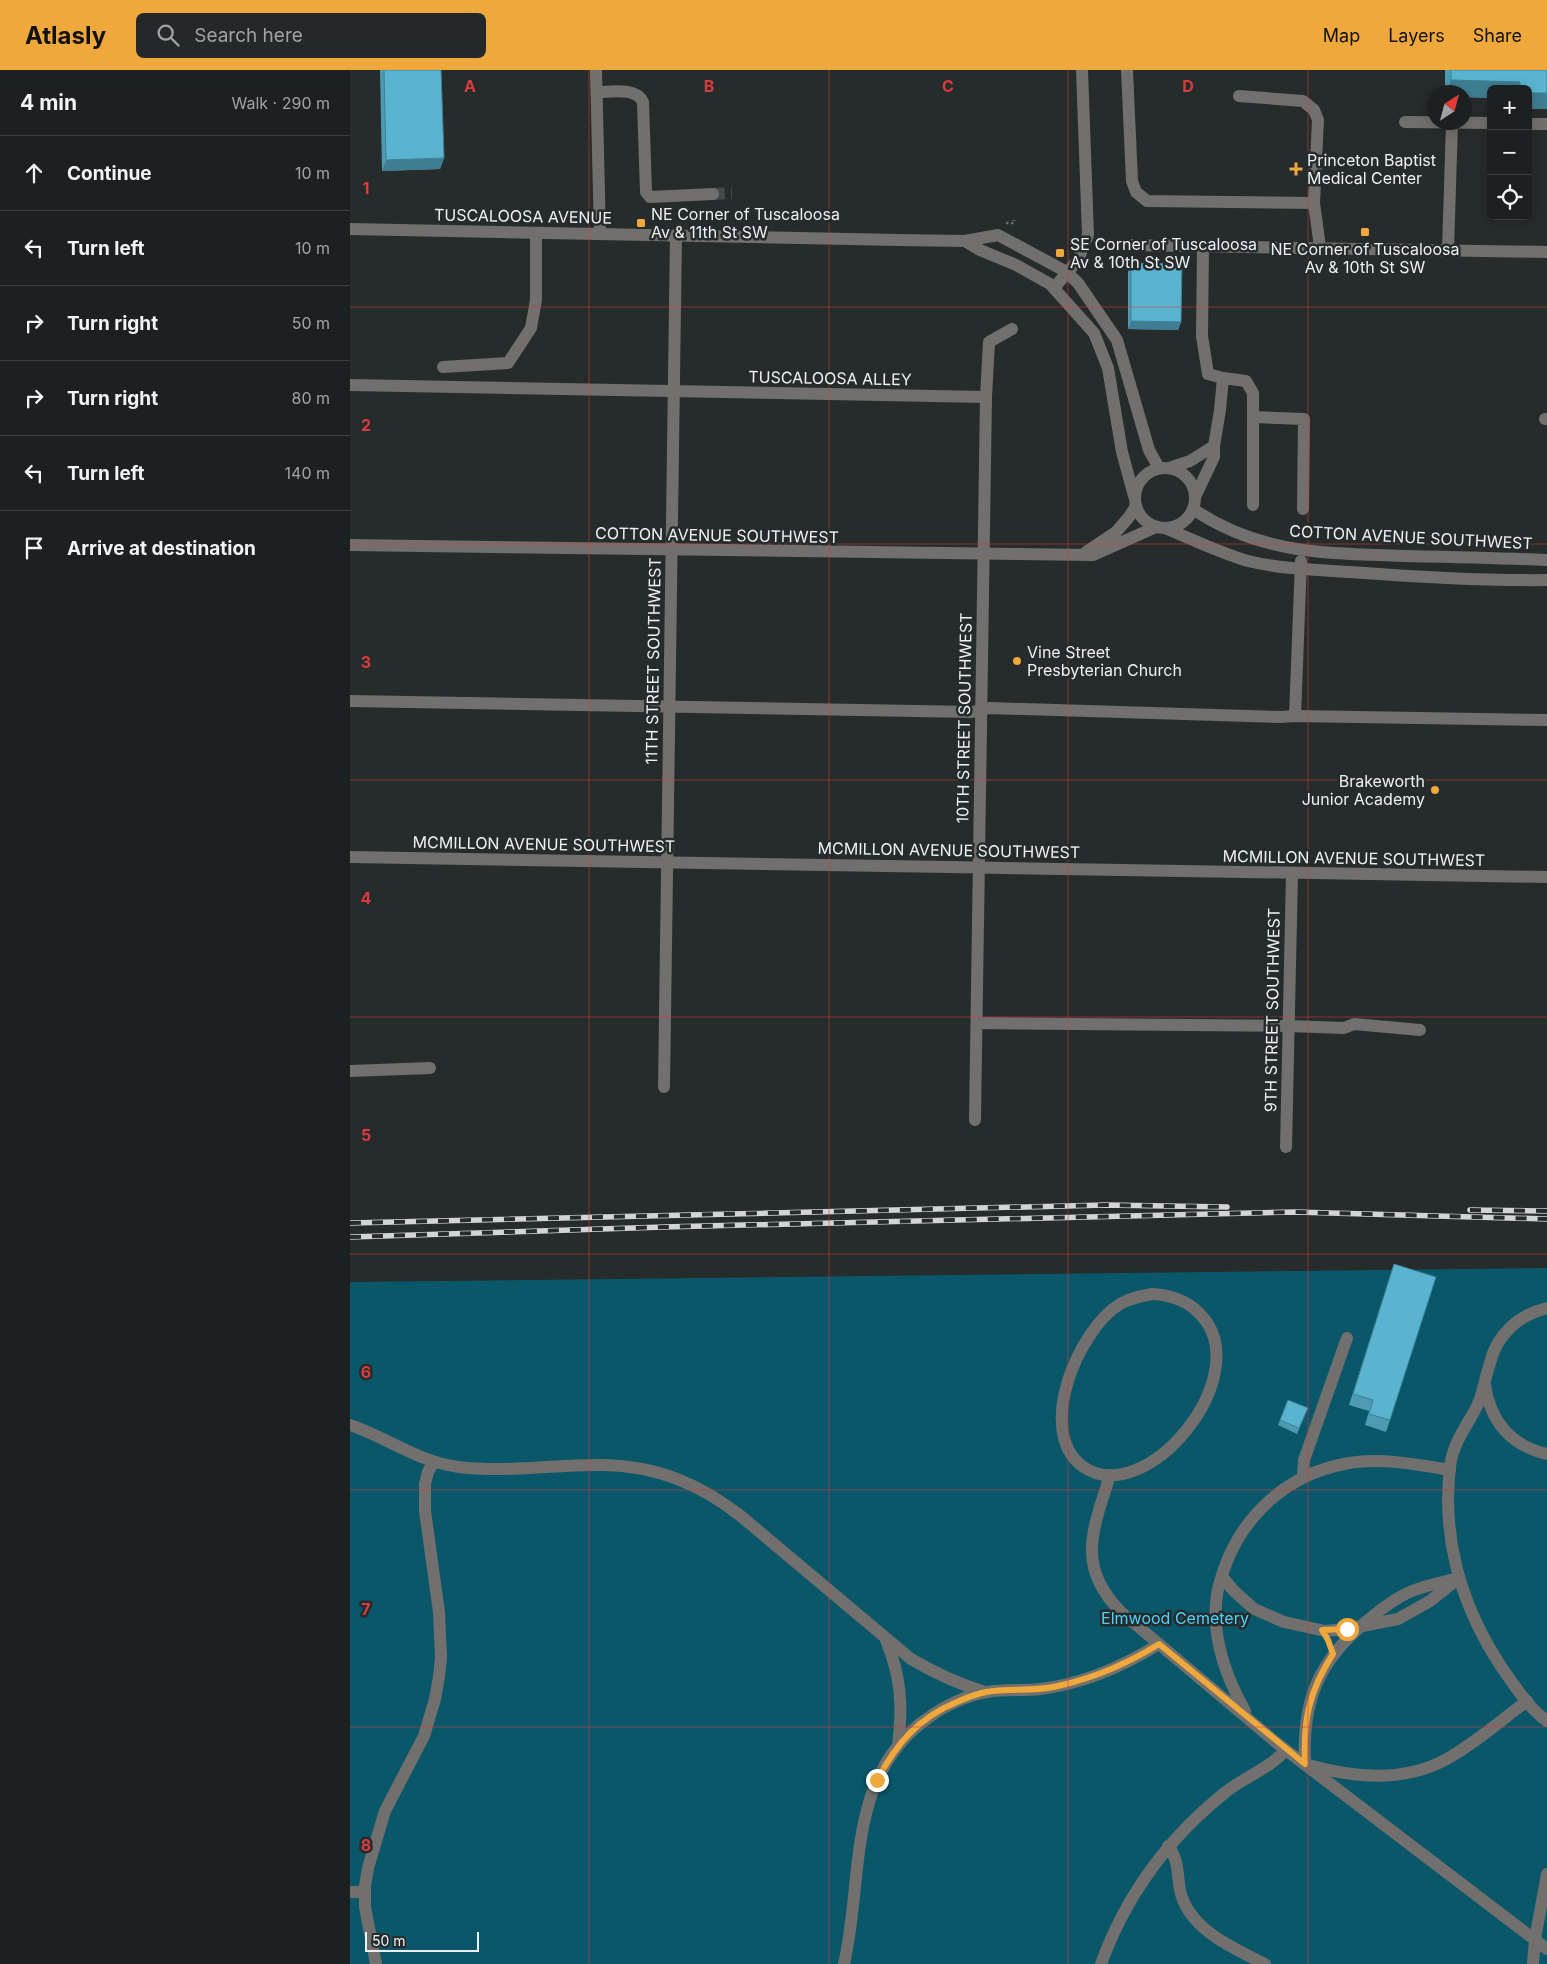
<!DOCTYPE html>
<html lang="en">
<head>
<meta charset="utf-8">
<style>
  :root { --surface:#1c2021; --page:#25282a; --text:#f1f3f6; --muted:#a0a3a5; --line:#3a3e3f; --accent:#eea83c }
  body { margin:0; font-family:Inter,sans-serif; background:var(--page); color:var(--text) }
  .controls { position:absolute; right:15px; top:15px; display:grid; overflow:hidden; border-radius:8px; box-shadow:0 2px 12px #0003 }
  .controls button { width:45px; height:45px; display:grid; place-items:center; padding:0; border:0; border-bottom:1px solid var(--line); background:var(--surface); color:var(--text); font:25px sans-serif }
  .compass { position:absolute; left:1077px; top:15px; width:45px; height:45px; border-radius:50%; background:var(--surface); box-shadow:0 2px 12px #0003; rotate:36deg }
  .scale { position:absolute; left:15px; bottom:12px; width:114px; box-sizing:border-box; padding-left:5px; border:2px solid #edf0f1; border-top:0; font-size:14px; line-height:18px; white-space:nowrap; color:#edf0f1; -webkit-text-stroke:4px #262b2c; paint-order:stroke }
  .stop { position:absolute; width:15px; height:15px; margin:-11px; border:4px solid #eea83c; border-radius:50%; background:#fff }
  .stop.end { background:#eea83c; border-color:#fff; box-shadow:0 1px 5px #0008 }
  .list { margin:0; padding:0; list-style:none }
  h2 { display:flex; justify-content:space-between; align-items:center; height:65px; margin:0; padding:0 20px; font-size:21px }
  h2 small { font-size:16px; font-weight:400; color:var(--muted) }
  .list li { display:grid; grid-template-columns:32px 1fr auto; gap:15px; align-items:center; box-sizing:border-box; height:75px; padding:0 20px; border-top:1px solid var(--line) }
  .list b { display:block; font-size:19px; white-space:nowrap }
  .list em { font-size:16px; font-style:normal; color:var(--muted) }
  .icon { flex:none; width:28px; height:28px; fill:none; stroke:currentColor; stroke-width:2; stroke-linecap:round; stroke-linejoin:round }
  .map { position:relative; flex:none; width:1197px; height:1894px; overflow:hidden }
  header { display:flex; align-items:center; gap:30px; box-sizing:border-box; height:70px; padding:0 25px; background:var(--accent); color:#111 }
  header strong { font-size:24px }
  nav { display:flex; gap:28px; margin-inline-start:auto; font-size:18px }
  .search { width:350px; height:45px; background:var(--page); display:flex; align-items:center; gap:12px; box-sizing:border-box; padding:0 18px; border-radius:8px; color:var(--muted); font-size:19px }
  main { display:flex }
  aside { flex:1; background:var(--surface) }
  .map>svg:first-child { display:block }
  .green { fill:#0a576a }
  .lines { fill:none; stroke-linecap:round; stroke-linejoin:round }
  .minor-tunnel { stroke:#44494a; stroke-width:12; stroke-dasharray:12 6; stroke-linecap:butt }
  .path { stroke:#686d6e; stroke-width:2.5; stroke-dasharray:2.5 2.5; stroke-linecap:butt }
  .minor { stroke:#71706e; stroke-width:12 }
  .rail-casing { stroke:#d2d5d6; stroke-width:5.5 }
  .rail { stroke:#262b2c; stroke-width:4; stroke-dasharray:11; stroke-linecap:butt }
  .wall { fill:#4d9bb3 }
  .shaded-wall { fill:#3f7e92 }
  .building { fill:#5ab4d0; stroke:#3f7e92 }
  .route { stroke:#eea83c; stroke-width:6 }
  .grid { fill:none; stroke:#d83c3c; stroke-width:1; stroke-opacity:0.55 }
  .poi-dot { fill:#eea83c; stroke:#262b2c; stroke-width:2 }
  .labels { text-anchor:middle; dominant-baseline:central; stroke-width:5; stroke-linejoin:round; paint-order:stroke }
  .poi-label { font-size:16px; fill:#edf0f1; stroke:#262b2c; text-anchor:start }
  .street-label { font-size:16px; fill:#edf0f1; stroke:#262b2c }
  .park-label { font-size:16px; fill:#4dd1f8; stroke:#262b2c }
  .grid-label { font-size:16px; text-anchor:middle; font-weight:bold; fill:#d83c3c; stroke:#262b2c; stroke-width:5; stroke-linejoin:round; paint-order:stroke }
</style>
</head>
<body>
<header>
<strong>Atlasly</strong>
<div class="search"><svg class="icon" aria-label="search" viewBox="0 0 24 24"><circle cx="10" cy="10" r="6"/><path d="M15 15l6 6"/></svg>Search here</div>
<nav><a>Map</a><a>Layers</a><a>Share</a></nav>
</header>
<main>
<aside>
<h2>4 min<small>Walk · 290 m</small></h2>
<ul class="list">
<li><svg class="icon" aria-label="ahead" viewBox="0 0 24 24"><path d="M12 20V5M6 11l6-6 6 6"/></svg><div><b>Continue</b></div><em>10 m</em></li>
<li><svg class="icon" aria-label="left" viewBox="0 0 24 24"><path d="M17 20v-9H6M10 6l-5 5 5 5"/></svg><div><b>Turn left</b></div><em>10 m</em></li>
<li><svg class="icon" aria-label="right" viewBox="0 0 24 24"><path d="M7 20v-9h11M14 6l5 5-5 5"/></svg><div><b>Turn right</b></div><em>50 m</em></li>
<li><svg class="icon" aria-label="right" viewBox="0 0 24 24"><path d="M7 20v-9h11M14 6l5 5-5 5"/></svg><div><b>Turn right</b></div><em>80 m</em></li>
<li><svg class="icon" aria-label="left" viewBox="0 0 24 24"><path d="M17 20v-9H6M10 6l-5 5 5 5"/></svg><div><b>Turn left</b></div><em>140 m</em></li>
<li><svg class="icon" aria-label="arrive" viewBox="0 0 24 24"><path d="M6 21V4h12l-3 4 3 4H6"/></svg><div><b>Arrive at destination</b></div></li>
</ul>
</aside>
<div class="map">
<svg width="1197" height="1894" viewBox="0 0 1197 1894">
  <rect width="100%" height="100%" fill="#262b2c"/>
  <path class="green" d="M1197 1198V1894H0V1212Z"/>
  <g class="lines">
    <path class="minor-tunnel" d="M363 124 382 123"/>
    <path class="path" d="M656 153H664V150"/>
    <g class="minor">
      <path d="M246 0 250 164"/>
      <path d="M777 0 782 111 786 122 797 131 964 133"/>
      <path d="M247 22C261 22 286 17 293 32L296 122 300 127 363 124"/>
      <path d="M889 26 953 31 964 40 968 50 964 133 970 177"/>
      <path d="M1055 52 1141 53"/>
      <path d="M1178 54H1197"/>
      <path d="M0 159 548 170 615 171 648 165 715 201 728 213 767 270 799 380 809 398"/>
      <path d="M615 171 630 180 666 195 700 214 744 263 758 298 772 382 784 426"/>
      <path d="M776 175 1197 182"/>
      <path d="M853 176 852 266 858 304 873 308 870 340 864 376"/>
      <path d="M1098 180 1102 53"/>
      <path d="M704 218 728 190 738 165 732 0"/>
      <path d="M93 297 158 293 181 258 186 230V163"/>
      <path d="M873 308 896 311 903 323V435"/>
      <path d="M0 315 636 327"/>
      <path d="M903 347 954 349 953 439"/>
      <path d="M1195 349H1197"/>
      <circle cx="815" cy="428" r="30"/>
      <path d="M819 398 840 391 864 376V387L846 425"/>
      <path d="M843 439C911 485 977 483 1056 486 1103 487 1150 488 1197 490"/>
      <path d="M817 459C844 470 870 483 898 491 931 499 967 500 1000 502 1066 507 1131 511 1197 510"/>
      <path d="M0 475 743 485 806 457"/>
      <path d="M736 482 766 462 779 447 786 436"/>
      <path d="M0 631 622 642 639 638 931 647 945 646 1197 650"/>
      <path d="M945 646 951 491"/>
      <path d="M0 787C399 792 798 802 1197 807"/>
      <path d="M627 953 938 956 994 958 1004 954 1070 960"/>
      <path d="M0 1001 80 998"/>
      <path d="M314 1017C319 733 320 449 326 166"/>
      <path d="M625 1050 636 327 639 272 662 259"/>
      <path d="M936 1077 942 804"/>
      <path d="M802 1224C821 1225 837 1230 850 1244 909 1304 795 1442 732 1396 685 1360 729 1259 770 1234 780 1228 791 1226 802 1224Z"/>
      <path d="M1197 1238C1169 1245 1147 1264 1140 1293 1136 1305 1134 1317 1130 1329 1123 1348 1108 1364 1103 1383 1098 1397 1099 1414 1098 1428 1098 1497 1123 1560 1164 1615 1173 1628 1184 1642 1197 1651"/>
      <path d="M1135 1315C1140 1351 1161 1376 1197 1384"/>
      <path d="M0 1355C38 1368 68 1392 109 1397 157 1403 205 1394 253 1395 308 1396 350 1414 392 1447L561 1589C585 1603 608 1614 635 1622"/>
      <path d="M760 1405C743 1460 725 1497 772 1543L928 1674 1197 1879"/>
      <path d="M953 1407 954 1390 997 1268"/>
      <path d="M872 1507 884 1521 904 1539 934 1552 975 1561 997 1559 1048 1549 1080 1531 1105 1511"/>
      <path d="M1109 1508C1093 1512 1077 1515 1062 1521 1045 1528 1031 1539 1017 1551 968 1591 952 1631 955 1694 999 1707 1050 1713 1093 1691 1123 1675 1150 1651 1177 1631"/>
      <path d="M536 1570C551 1607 553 1635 548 1675"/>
      <path d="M895 1641C876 1607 861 1565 867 1525 868 1516 871 1508 874 1499 893 1445 937 1405 994 1394 1029 1387 1065 1394 1100 1400"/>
      <path d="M818 1776C829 1789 827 1804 830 1820 838 1859 883 1878 915 1894"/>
      <path d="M0 1822H15"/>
      <path d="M26 1894 15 1837V1816L18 1798 35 1741 74 1666 85 1629 89 1607 91 1587 89 1542 75 1441V1414L78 1402 83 1393"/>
      <path d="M494 1894C514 1808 495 1706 578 1648 594 1636 617 1625 637 1622 654 1619 672 1621 690 1619 733 1614 772 1597 809 1574"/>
      <path d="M751 1894C776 1825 819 1767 877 1721 897 1706 918 1699 936 1680"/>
      <path d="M1183 1894 1185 1869 1197 1804"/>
    </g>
    <g class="rail-casing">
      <g id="rail">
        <path d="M1120 1140 1197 1141"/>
        <path d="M0 1153 756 1135 877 1137"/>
        <path d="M0 1167 314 1157 945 1142 1197 1149"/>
      </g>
    </g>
    <use href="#rail" class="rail"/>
  </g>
  <g class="wall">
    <path d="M30 0H91L94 88 90 99 32 101Z"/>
    <path d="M1095 0H1197V39H1178V19H1141V28L1114 27V22H1095Z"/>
    <path d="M781 193 831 252 828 260 778 259V202Z"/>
    <path d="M1044 1194 1040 1350 1036 1362 1015 1355 1019 1341 999 1335Z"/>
    <path d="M938 1330 958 1338 947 1364 928 1355Z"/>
  </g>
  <g class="shaded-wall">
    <path d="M1101 10 1170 12 1168 19H1141V28L1114 27V22H1096Z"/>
    <rect x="1178" y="23" width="19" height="16"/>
    <path d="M94 88 90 99 32 101 36 90Z"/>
    <path d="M781 251 831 252 828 260 778 259Z"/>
  </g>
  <g class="building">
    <path d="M34 0H91L94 88 36 90Z"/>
    <path d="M1101 0H1197V23H1178V19H1170V12L1101 10Z"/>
    <path d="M781 193 832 194 831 252 781 251Z"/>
    <path d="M1044 1194 1086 1207 1040 1350 1019 1344 1023 1330 1003 1324Z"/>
    <path d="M938 1330 958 1338 949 1358 930 1350Z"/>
  </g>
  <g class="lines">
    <path class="route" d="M527 1710C547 1673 568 1648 607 1632 616 1628 626 1624 636 1622 659 1618 684 1622 708 1616 744 1608 777 1594 809 1574L955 1694C953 1650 959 1621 983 1584L978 1570 972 1560 997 1559"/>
  </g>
  <path class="grid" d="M239 0V1894M479 0V1894M718 0V1894M958 0V1894M0 237H1197M0 474H1197M0 710H1197M0 947H1197M0 1184H1197M0 1420H1197M0 1657H1197"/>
  <g class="poi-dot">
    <path d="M943.5 91.5h5v5h5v5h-5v5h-5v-5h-5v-5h5z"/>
    <rect x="286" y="148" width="10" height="10" rx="2.5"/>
    <rect x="1010" y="157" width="10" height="10" rx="2.5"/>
    <rect x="705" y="178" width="10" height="10" rx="2.5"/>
    <circle cx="667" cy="591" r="5"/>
    <circle cx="1085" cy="720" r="5"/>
  </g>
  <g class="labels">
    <g class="poi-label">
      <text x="957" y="90">Princeton Baptist<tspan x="957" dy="18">Medical Center</tspan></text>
      <text x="301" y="144">NE Corner of Tuscaloosa<tspan x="301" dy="18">Av &amp; 11th St SW</tspan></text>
      <text x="720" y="174">SE Corner of Tuscaloosa<tspan x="720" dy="18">Av &amp; 10th St SW</tspan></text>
      <text x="1015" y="179" text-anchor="middle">NE Corner of Tuscaloosa<tspan x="1015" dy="18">Av &amp; 10th St SW</tspan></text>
      <text x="677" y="582">Vine Street<tspan x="677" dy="18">Presbyterian Church</tspan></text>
      <text x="1075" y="711" text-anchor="end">Brakeworth<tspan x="1075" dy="18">Junior Academy</tspan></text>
    </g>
    <g class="street-label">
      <text transform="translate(173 146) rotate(1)">TUSCALOOSA AVENUE</text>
      <text transform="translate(480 308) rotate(1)">TUSCALOOSA ALLEY</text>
      <text transform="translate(367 465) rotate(1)">COTTON AVENUE SOUTHWEST</text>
      <text transform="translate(1061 467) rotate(3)">COTTON AVENUE SOUTHWEST</text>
      <text transform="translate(303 591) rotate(-89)">11TH STREET SOUTHWEST</text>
      <text transform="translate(614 648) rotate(-89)">10TH STREET SOUTHWEST</text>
      <text transform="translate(194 774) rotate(1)">MCMILLON AVENUE SOUTHWEST</text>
      <text transform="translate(599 780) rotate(1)">MCMILLON AVENUE SOUTHWEST</text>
      <text transform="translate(1004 788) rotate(1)">MCMILLON AVENUE SOUTHWEST</text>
      <text transform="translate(922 940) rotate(-89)">9TH STREET SOUTHWEST</text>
    </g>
    <g class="park-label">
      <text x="825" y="1548">Elmwood Cemetery</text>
    </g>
  </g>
  <g class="grid-label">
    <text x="120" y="22">A</text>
    <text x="359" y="22">B</text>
    <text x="598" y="22">C</text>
    <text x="838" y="22">D</text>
    <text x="16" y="124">1</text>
    <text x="16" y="361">2</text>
    <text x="16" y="598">3</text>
    <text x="16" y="834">4</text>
    <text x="16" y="1071">5</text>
    <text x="16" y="1308">6</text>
    <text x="16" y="1545">7</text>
    <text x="16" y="1781">8</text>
  </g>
</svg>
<div class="controls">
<button>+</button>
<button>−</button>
<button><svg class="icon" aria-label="locate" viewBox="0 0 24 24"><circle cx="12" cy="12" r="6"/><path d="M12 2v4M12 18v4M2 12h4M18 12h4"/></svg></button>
</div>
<svg class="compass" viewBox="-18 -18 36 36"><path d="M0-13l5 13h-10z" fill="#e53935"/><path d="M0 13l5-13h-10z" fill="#a0a3a5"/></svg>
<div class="scale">50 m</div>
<div class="stop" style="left:997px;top:1559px"></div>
<div class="stop end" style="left:527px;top:1710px"></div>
</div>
</main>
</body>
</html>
